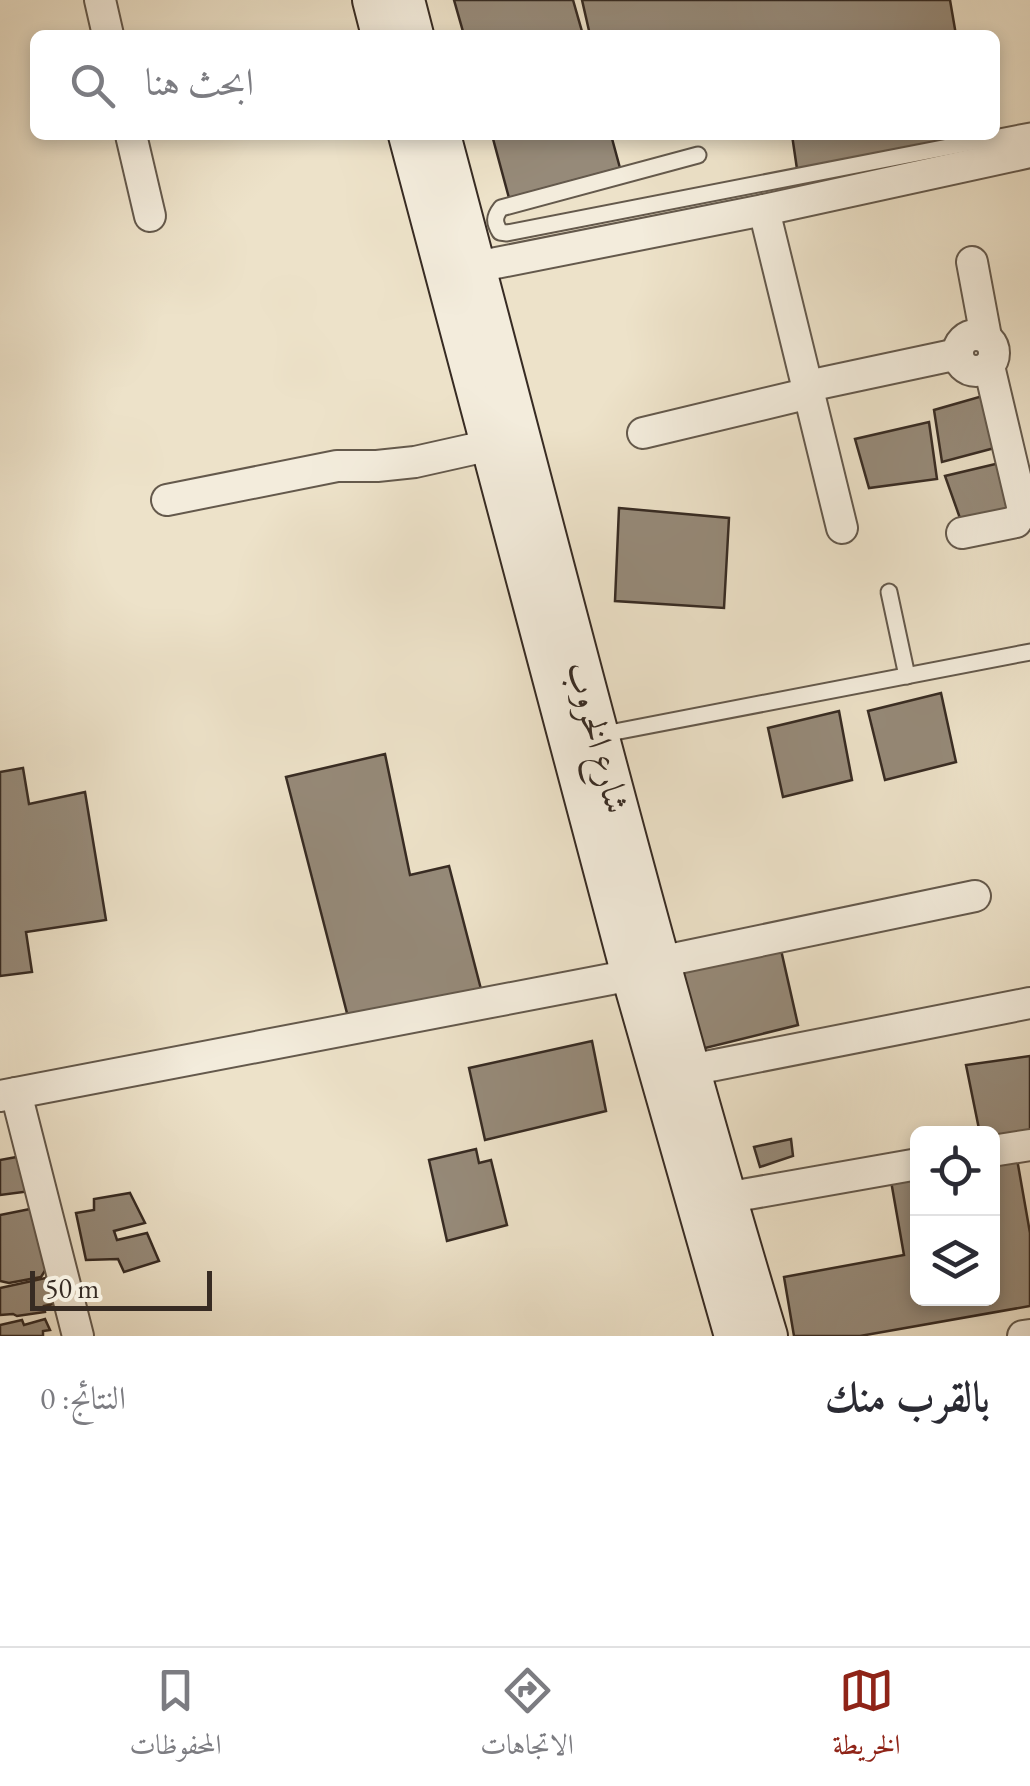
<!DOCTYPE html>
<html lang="ar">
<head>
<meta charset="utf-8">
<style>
  :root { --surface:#fff; --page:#f7f7f7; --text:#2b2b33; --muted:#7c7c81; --line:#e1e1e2; --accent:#8f2418 }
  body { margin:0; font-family:"EB Garamond",Amiri,serif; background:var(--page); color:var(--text); direction:rtl }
  .controls { position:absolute; right:30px; bottom:30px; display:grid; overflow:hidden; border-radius:15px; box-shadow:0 5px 15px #0003 }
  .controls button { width:90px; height:90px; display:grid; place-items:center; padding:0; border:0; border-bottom:2px solid var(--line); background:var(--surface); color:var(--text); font:50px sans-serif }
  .scale { position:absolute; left:30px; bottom:25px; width:182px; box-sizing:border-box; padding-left:10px; border:5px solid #372b23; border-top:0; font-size:28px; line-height:35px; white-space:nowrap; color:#372b23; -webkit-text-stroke:8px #f3ecdc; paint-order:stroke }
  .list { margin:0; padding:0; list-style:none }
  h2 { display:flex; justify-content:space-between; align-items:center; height:130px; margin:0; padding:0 40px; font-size:42px }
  h2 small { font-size:32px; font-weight:400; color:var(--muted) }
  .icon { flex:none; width:55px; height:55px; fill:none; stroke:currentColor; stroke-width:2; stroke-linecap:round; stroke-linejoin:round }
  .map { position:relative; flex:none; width:1030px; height:1336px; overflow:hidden; direction:ltr }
  .search { position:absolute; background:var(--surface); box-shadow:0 5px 15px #0003; left:30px; right:30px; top:30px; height:110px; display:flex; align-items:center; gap:25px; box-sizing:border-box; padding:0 35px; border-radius:15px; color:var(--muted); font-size:38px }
  .sheet { height:310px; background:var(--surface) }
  nav { display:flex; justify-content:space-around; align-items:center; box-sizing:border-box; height:140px; border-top:2px solid var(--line); background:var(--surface); font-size:28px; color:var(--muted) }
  nav a { display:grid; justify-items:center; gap:5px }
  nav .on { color:var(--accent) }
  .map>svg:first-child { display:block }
  .building { fill:#968a79; stroke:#372b23; stroke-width:2.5 }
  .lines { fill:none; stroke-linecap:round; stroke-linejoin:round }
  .lane-casing { stroke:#64594c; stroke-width:19 }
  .street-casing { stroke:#64594c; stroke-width:34 }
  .secondary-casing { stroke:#372b23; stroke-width:44 }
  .lane { stroke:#f3ecdc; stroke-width:15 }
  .street { stroke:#f3ecdc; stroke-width:30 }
  .secondary { stroke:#f3ecdc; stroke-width:40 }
  .labels { text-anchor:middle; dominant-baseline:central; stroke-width:9; stroke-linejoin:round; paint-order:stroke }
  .street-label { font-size:35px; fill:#372b23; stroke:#f3ecdc }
</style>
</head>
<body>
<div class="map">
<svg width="1030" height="1336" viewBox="0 0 1030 1336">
  <rect width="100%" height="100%" fill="#ede2c9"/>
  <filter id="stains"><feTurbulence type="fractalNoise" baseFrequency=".002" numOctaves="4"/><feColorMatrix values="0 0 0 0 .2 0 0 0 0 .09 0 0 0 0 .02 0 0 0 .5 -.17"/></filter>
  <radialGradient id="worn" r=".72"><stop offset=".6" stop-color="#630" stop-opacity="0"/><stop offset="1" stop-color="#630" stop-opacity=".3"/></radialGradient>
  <g class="building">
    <path d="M454 0H573L583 35H464Z"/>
    <path d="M582 0H950L956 35H590Z"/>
    <path d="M492 135H611L620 168 509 198Z"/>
    <path d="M792 135H974L797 169Z"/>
    <path d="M993 393 1002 446 942 462 934 410Z"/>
    <path d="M929 422 937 479 869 488 855 439Z"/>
    <path d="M1008 461 1015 513 961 521 945 476Z"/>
    <path d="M619 508 729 518 724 608 615 601Z"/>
    <path d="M941 693 956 762 885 780 868 711Z"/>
    <path d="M839 711 852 780 783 797 768 728Z"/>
    <path d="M385 754 410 875 449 866 482 993 348 1017 286 777Z"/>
    <path d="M23 768 29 804 85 792 106 920 26 932 32 972 0 976V772Z"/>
    <path d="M779 941 798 1025 697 1050 676 966Z"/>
    <path d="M592 1041 606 1111 485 1140 469 1068Z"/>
    <path d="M1030 1056V1133L992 1140V1134H980L966 1065Z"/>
    <path d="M791 1139 793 1156 760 1167 754 1147Z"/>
    <path d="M476 1149 479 1163 491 1160 507 1225 447 1241 429 1160Z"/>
    <path d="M22 1156 31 1191 0 1195V1160Z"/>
    <path d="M1017 1159 1030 1233V1306L860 1336H794L784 1277 904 1255 891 1181 918 1176V1298H992V1163Z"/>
    <path d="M130 1193 145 1223 114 1231 117 1240 147 1233 159 1261 124 1272 118 1259 86 1260 76 1213 94 1210V1199Z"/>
    <path d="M35 1208 46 1269 41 1277 9 1283 0 1281V1215Z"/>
    <path d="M48 1272 59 1303 44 1306 45 1312 17 1316 13 1314 0 1315V1288L46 1278Z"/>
    <path d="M45 1319 50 1330 43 1331V1336H0V1325L22 1320 24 1325Z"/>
  </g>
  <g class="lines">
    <g class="lane-casing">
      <g id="lane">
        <path d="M698 155 501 208C494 217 494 222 500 232L507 233 1030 131"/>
        <path d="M889 592 907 676"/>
        <path d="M599 735 1030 652"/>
      </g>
    </g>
    <g class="street-casing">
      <g id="street">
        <path d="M100 0 108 35"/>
        <path d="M131 135 150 216"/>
        <path d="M764 210 842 528"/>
        <path d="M972 262 986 337"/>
        <path d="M476 267 764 210 1030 152"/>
        <circle cx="976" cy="353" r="18"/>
        <path d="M808 386 958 354"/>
        <path d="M643 433 810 393"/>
        <path d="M167 500 337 466H377L415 462 491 445"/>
        <path d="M962 533 1016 522 1023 510 989 366"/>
        <path d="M659 962 975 896"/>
        <path d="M690 1070 1030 1003"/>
        <path d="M16 1093 78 1336"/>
        <path d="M0 1096 632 975"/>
        <path d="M992 1151 1030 1145"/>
        <path d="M725 1198 918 1164"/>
        <path d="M1023 1336 1030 1335"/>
      </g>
    </g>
    <g class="secondary-casing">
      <g id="secondary">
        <path d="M373 0 382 35"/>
        <path d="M404 0 413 35"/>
        <path d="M409 135 632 975 735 1336"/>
        <path d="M440 135C547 536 647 939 767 1336"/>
      </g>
    </g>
    <use href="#lane" class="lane"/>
    <use href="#street" class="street"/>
    <use href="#secondary" class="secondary"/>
  </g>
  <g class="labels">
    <g class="street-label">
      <text transform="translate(599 737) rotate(75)">شارع الخروب</text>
    </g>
  </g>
  <rect width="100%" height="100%" filter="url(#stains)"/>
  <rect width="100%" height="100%" fill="url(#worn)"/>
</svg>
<div class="controls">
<button><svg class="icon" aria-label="locate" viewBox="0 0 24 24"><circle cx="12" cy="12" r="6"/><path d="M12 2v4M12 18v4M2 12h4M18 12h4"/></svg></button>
<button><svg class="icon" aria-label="layers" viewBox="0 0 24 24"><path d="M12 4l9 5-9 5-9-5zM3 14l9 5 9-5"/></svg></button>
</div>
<div class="scale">50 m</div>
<div class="search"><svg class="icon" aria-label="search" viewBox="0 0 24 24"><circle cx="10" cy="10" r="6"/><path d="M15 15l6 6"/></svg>ابحث هنا</div>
</div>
<section class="sheet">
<h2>بالقرب منك<small>النتائج: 0</small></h2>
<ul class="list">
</ul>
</section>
<nav>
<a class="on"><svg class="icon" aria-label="map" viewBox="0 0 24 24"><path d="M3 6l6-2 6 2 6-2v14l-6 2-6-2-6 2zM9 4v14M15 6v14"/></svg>الخريطة</a>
<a><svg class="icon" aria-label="directions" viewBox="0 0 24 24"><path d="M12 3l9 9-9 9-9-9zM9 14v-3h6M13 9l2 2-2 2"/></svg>الاتجاهات</a>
<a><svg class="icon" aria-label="saved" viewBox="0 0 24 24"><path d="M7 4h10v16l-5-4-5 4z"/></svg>المحفوظات</a>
</nav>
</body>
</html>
